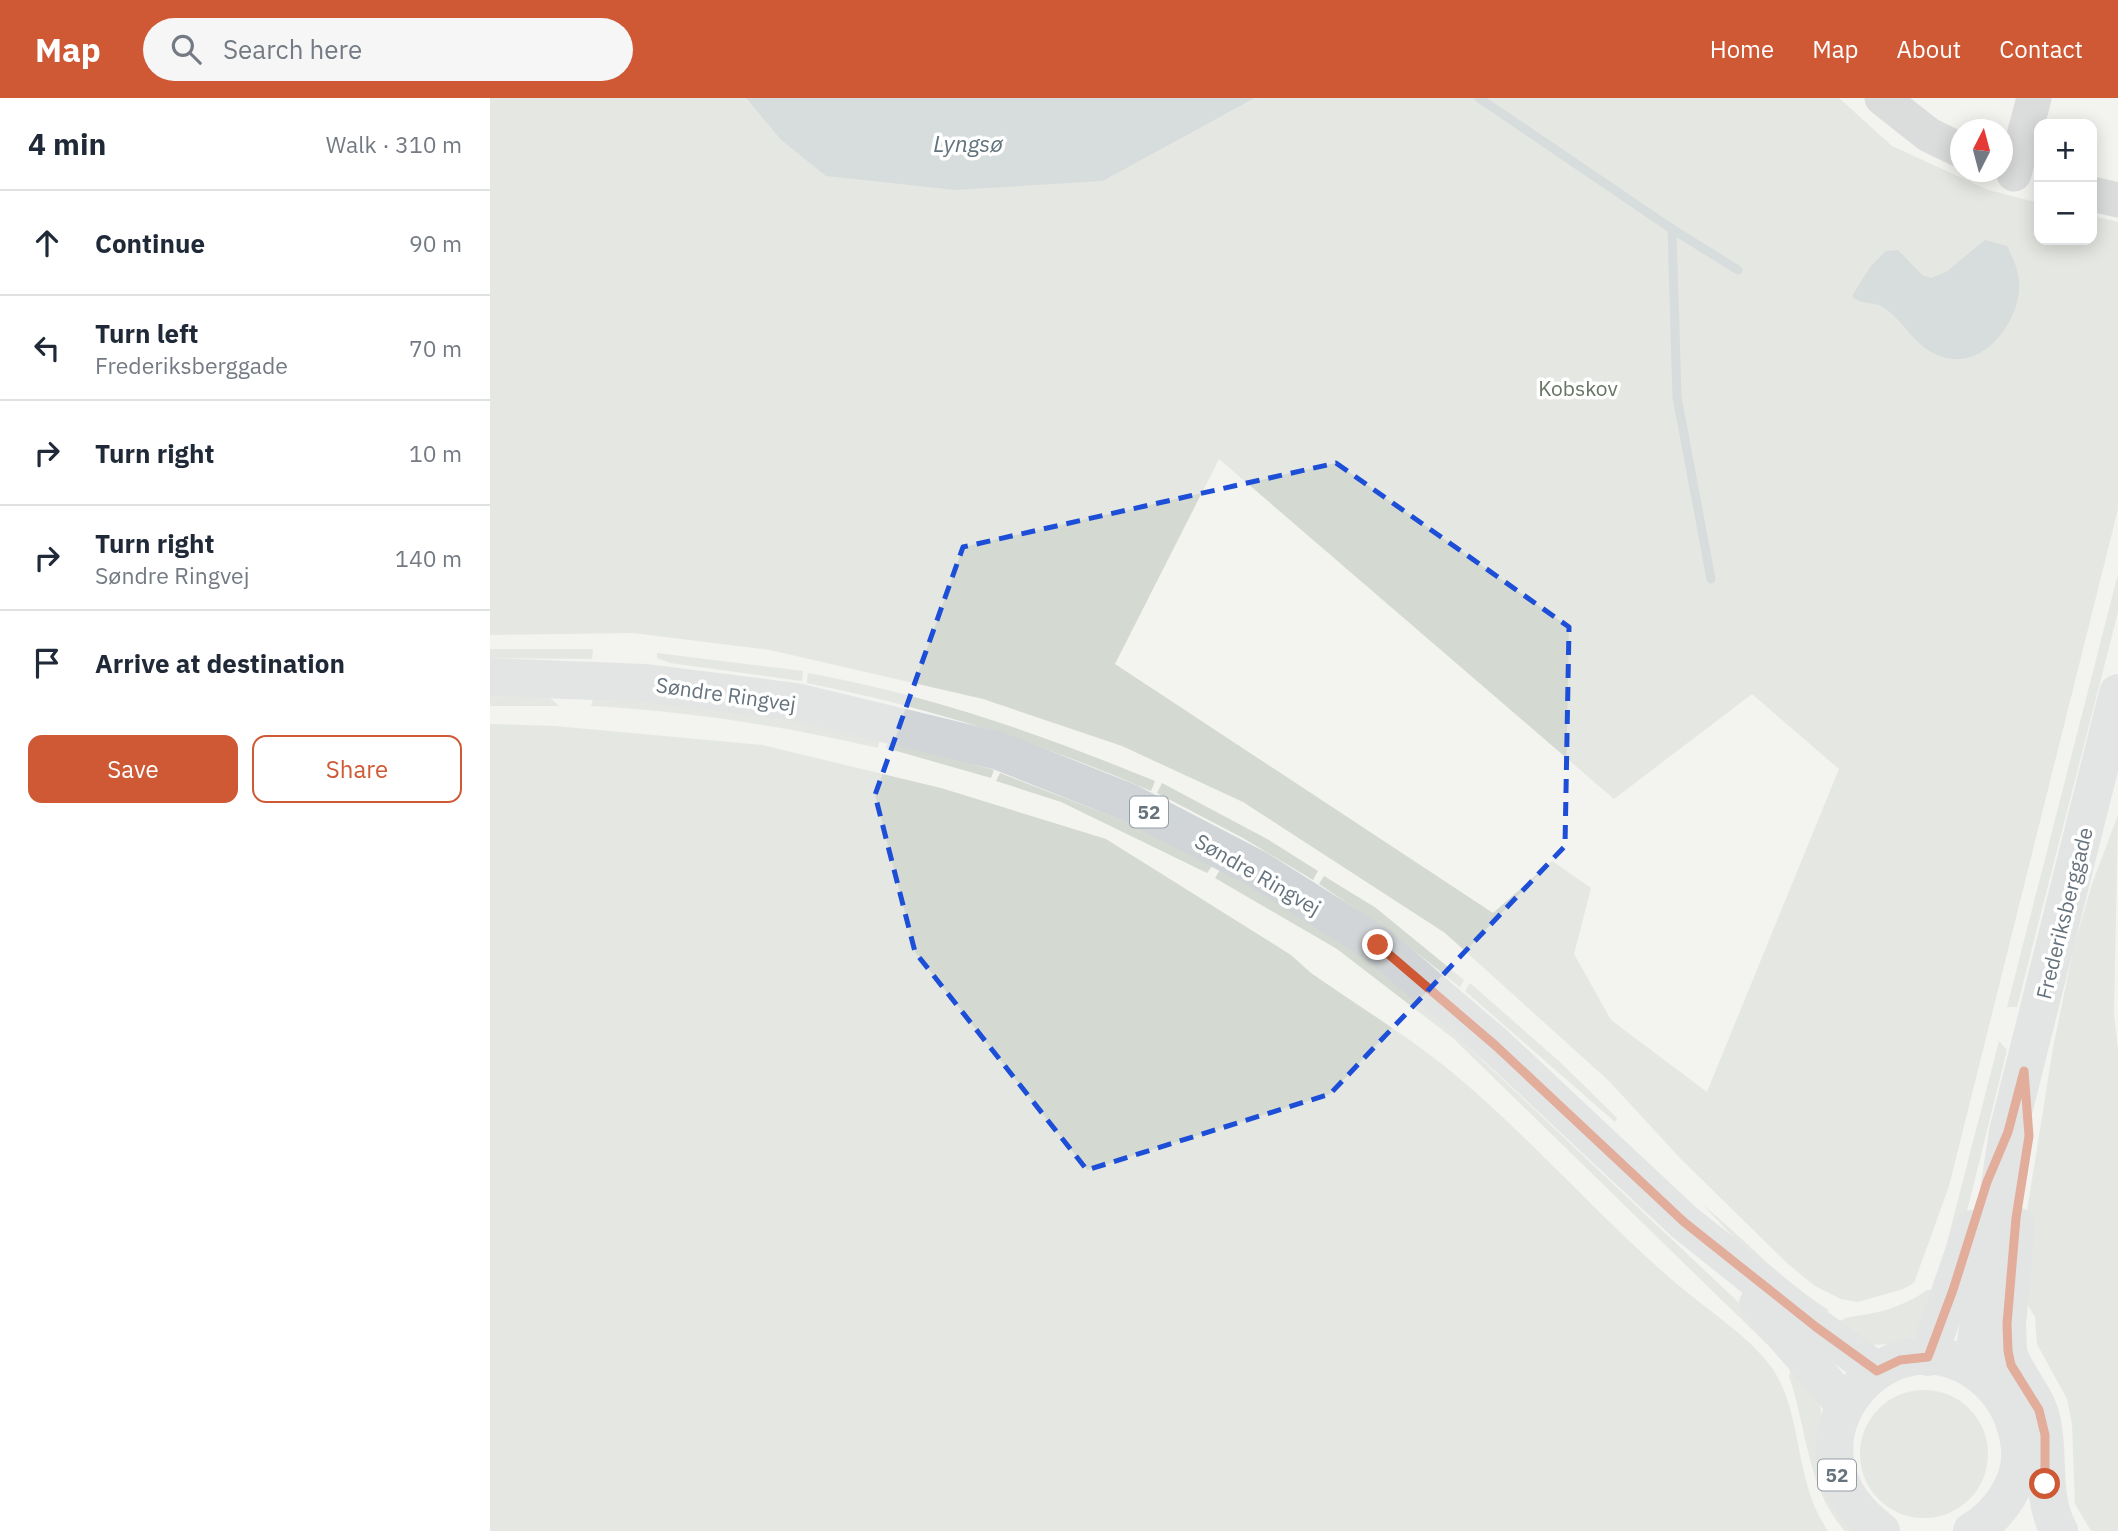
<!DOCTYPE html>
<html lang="en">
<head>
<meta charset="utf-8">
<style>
  :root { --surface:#fff; --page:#f6f6f7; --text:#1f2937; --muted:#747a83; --line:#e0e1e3; --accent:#cf5934 }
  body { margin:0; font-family:"IBM Plex Sans",sans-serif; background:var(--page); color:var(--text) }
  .controls { position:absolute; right:21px; top:21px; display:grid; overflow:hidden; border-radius:14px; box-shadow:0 4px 18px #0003 }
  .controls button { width:63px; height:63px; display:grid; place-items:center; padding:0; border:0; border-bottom:2px solid var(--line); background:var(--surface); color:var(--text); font:35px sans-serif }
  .compass { position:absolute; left:1460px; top:21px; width:63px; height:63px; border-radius:50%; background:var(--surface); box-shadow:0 4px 18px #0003; rotate:6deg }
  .stop { position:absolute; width:21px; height:21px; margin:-16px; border:5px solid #cf5934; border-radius:50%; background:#fff }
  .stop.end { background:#cf5934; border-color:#fff; box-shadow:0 2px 7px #0008 }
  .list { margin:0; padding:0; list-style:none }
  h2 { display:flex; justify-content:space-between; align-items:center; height:91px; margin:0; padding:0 28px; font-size:30px }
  h2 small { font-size:23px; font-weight:400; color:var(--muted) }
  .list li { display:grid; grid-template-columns:46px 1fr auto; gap:21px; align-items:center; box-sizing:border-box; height:105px; padding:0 28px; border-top:2px solid var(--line) }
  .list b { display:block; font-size:26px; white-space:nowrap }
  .list p { margin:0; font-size:23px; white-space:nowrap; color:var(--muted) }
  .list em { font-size:23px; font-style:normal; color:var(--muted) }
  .actions { display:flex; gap:14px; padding:21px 28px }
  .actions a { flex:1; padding:16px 0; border:2px solid var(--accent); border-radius:14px; text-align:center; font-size:24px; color:var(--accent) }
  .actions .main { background:var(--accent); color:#fff }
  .icon { flex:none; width:38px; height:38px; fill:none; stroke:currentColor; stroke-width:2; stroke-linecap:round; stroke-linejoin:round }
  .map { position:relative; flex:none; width:1628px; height:1433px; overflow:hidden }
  header { display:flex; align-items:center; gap:42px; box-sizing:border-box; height:98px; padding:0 35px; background:var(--accent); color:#fff }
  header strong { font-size:33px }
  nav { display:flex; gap:38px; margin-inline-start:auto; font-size:24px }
  .search { width:490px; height:63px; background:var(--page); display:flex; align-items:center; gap:18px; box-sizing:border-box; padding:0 24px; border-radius:38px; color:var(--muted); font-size:26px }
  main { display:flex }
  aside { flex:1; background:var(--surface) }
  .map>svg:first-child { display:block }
  .green { fill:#d4dad1; fill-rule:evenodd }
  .water { fill:#b7c1c5 }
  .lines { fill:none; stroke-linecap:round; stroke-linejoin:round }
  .stream { stroke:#b7c1c5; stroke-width:9 }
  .street { stroke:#bfc2c4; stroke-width:35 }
  .secondary { stroke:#d1d5d8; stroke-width:38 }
  .primary { stroke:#d1d5d8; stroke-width:38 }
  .route { stroke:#cf5934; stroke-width:9 }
  .marked { fill:none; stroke:#1d4ed8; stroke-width:5; stroke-dasharray:14 9; stroke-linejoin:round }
  .labels { text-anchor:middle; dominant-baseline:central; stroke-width:7; stroke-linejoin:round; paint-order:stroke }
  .shield { fill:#fff; stroke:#949da4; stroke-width:2 }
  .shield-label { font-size:19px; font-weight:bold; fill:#66737d }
  .park-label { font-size:21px; fill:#677564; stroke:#fff }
  .street-label { font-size:21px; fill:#66737d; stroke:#fff }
  .water-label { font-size:23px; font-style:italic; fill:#61747b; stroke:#fff }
</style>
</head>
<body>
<header>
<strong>Map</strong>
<div class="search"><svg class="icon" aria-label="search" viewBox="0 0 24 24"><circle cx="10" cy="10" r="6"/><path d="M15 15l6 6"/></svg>Search here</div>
<nav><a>Home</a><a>Map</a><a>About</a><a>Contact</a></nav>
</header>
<main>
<aside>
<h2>4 min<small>Walk · 310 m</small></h2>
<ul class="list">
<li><svg class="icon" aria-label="ahead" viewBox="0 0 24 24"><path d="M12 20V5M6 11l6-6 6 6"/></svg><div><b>Continue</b></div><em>90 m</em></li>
<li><svg class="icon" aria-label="left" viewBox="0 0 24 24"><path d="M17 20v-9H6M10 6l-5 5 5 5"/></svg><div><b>Turn left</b><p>Frederiksberggade</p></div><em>70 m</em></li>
<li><svg class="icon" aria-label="right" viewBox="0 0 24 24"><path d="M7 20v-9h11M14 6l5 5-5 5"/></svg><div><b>Turn right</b></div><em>10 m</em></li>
<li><svg class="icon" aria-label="right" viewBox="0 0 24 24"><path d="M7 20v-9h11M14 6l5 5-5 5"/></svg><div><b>Turn right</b><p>Søndre Ringvej</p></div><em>140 m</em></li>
<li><svg class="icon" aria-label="arrive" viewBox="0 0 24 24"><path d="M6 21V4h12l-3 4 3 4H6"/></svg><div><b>Arrive at destination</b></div></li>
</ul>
<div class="actions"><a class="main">Save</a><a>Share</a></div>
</aside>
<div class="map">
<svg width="1628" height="1433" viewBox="0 0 1628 1433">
  <rect width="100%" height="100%" fill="#f3f3f0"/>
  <g class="green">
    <path d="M0 0H256L290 41 613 83 765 0H1349L1402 48 1498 92 1549 105V142H1602V118L1628 124V411L1459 1088 1424 1185 1413 1191 1368 1204 1351 1201 1325 1188 1298 1166 1190 1060 1119 983 955 835 753 704 632 648 493 601 280 552 143 535 0 537ZM729 361 1124 701 1262 596 1349 671 1217 994 1121 922 1084 856 1101 790 1062 763 1003 815 625 566Z"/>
    <path d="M1628 476V514L1527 909H1517Z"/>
    <path d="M0 551H103L102 561 0 560Z"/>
    <path d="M167 555 313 573 312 583 180 565 167 560Z"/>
    <path d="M318 575C439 597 551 636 665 683L661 693C549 644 437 609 317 585Z"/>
    <path d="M0 598 60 600 69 608H0Z"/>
    <path d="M103 602 202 605 390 637 388 650C293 628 198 613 101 608Z"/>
    <path d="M0 626 65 628 272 647 451 690 616 741 801 857 821 875C868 908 920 939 964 976 1041 1040 1106 1116 1181 1181 1211 1208 1262 1239 1284 1273 1313 1318 1304 1384 1338 1433H0Z"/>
    <path d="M398 642 504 672 501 680 396 650Z"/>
    <path d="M510 675 642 726 723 767 717 775 571 704 506 683Z"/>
    <path d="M672 685 779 742 828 773 823 782 753 740 667 695Z"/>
    <path d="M1628 717 1624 916 1628 952V1433H1601L1585 1406 1582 1326 1577 1301 1547 1246 1545 1219 1536 1204 1534 1132 1563 950 1584 848 1602 786Z"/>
    <path d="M731 770 869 855 918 892 1246 1202 1294 1252 1284 1253 964 941 847 851 725 780Z"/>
    <path d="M834 778 886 810 974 882 970 889 904 837 829 786Z"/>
    <path d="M980 885 1070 964 1127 1020 1125 1024 975 893Z"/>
    <path d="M1509 943 1517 952 1468 1149 1453 1160Z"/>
    <path d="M1213 1107C1255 1141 1292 1184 1339 1212L1329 1219 1266 1163Z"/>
    <path d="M1437 1192H1444L1435 1229 1423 1240 1410 1246 1376 1247 1347 1225C1357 1218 1361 1219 1373 1217 1394 1214 1420 1205 1437 1192Z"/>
    <path d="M1302 1266 1327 1297 1331 1310 1330 1371 1338 1401 1363 1433H1355C1317 1391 1317 1330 1299 1278Z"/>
    <circle cx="1434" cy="1356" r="64"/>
  </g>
  <g class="water">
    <path d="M256 0H765L613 83 466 92 336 78 290 41Z"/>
    <path d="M1495 142 1517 148C1524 162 1531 177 1529 194 1525 229 1492 271 1453 259 1427 252 1416 226 1396 211 1385 202 1371 208 1362 198L1380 169 1396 153 1408 152 1432 177 1441 180 1456 174Z"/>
  </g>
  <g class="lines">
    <g class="stream">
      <path d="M989 0 1182 131 1248 172"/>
      <path d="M1182 131 1187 299 1221 481"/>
    </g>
    <g class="street">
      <path d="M1392 0 1439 37 1470 52"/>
      <path d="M1524 76 1544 0"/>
      <path d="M1602 96 1628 102"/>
    </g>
    <g class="secondary">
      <path d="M1518 1253 1517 1226 1526 1128"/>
      <path d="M1438 1259 1482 1131"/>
      <path d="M1482 1270 1518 1034 1628 595"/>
    </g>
    <g class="primary">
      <path d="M0 579 156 585 306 604 509 653 640 705 767 771 888 847 1006 948 1194 1124 1326 1229 1387 1273"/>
      <path d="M1268 1206 1355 1307"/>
      <path d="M1518 1253C1524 1277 1543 1293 1550 1316 1561 1355 1549 1396 1569 1433"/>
      <path d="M1391 1433C1277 1350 1396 1205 1491 1277 1515 1296 1527 1320 1530 1350 1533 1383 1510 1417 1482 1433"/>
    </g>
  </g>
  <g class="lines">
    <path class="route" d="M888 847 1006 948 1194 1124 1326 1229 1387 1273 1410 1262 1438 1259 1463 1192 1497 1084 1518 1034 1534 973 1539 1038 1526 1120 1517 1226 1518 1253 1521 1267 1549 1312 1555 1337V1386"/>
  </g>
  <path d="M0 0H1628V1433H0ZM846 365 1079 529 1075 748 840 996 597 1072 425 854 385 697 473 449Z" fill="#f3f3f0" fill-opacity=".55" fill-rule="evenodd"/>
  <path class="marked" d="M846 365 1079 529 1075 748 840 996 597 1072 425 854 385 697 473 449Z"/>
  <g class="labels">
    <g class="shield">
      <rect x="640" y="698.5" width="38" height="31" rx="5"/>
      <rect x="1328" y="1361.5" width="38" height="31" rx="5"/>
    </g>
    <g class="shield-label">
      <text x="659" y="714">52</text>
      <text x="1347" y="1377">52</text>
    </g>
    <g class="park-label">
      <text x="1088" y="290">Kobskov</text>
    </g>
    <g class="street-label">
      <text transform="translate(236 596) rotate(8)">Søndre Ringvej</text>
      <text transform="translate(768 776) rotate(30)">Søndre Ringvej</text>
      <text transform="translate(1574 815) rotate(-76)">Frederiksberggade</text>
    </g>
    <g class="water-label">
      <text x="478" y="45">Lyngsø</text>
    </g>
  </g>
</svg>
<div class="controls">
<button>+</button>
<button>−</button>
</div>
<svg class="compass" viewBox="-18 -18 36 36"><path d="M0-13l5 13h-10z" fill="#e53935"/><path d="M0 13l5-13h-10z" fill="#747a83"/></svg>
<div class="stop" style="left:1555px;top:1386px"></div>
<div class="stop end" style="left:888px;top:847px"></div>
</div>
</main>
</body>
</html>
